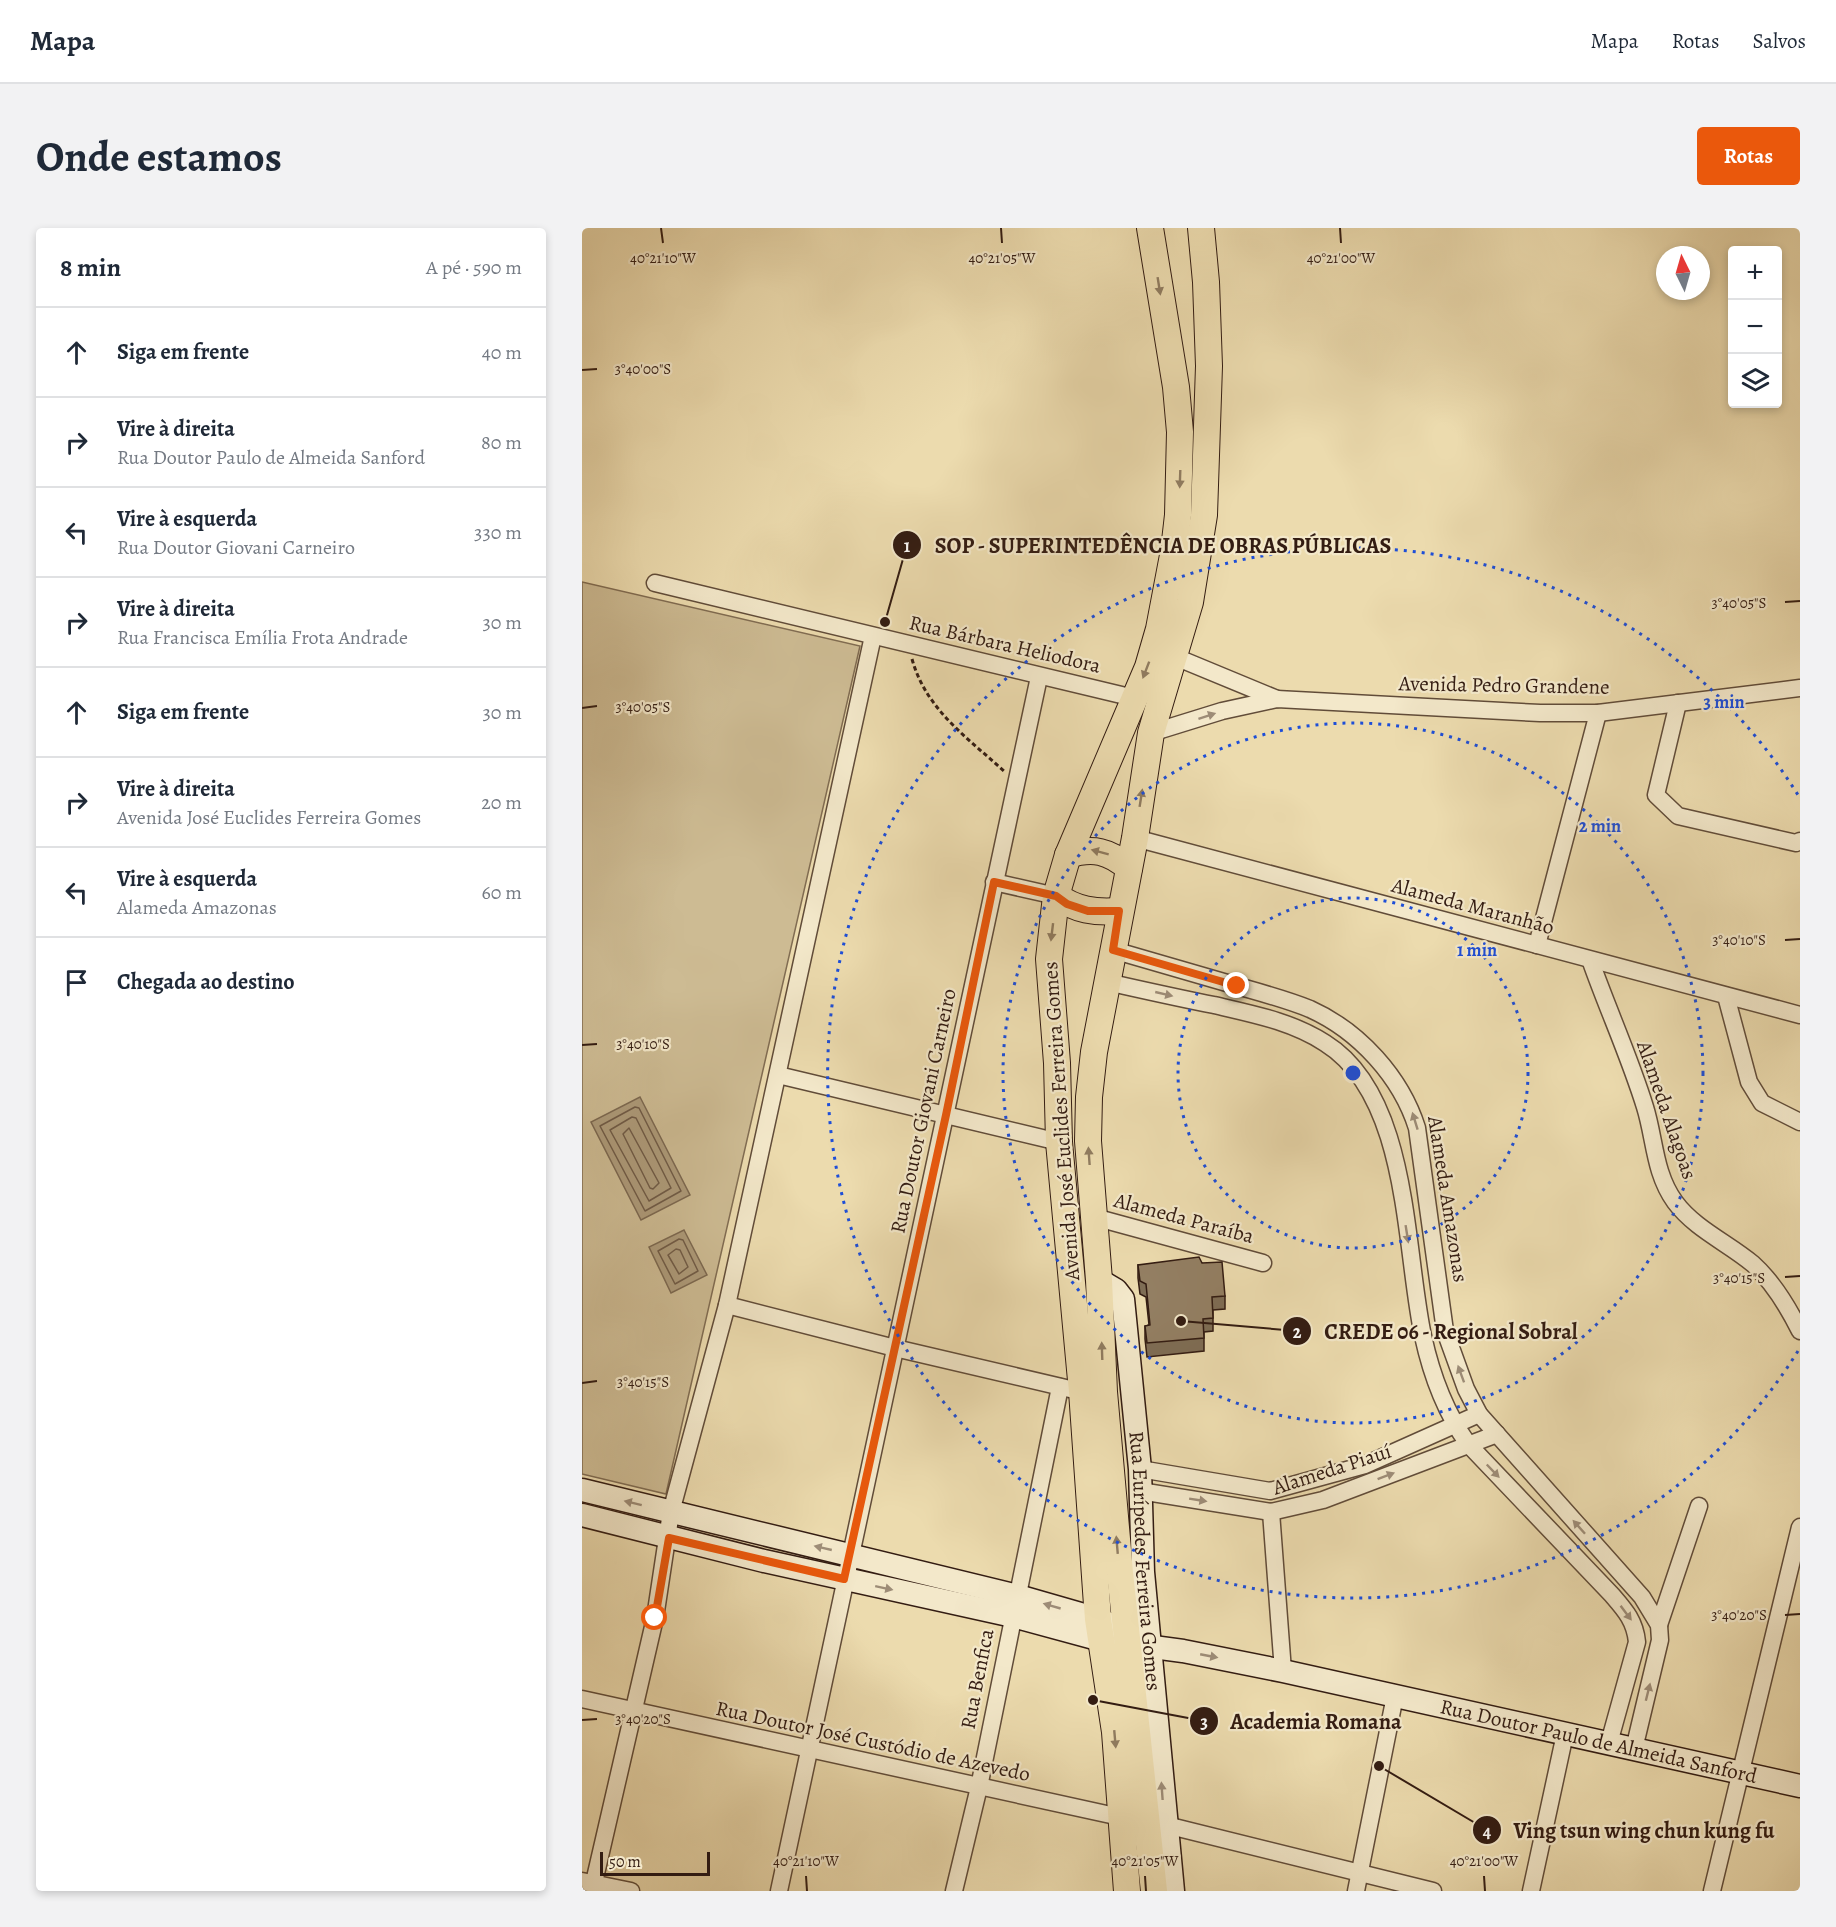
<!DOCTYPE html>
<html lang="pt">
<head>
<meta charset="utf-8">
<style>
  :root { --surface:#fff; --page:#f2f2f3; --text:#1f2937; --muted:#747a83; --line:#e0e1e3; --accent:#ea580c }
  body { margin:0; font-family:Alegreya,serif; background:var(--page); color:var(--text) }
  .controls { position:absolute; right:18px; top:18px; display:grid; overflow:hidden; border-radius:6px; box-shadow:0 3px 9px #0003 }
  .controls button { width:54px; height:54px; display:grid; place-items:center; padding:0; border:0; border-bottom:2px solid var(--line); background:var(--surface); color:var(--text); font:30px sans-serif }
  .compass { position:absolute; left:1074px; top:18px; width:54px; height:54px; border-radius:50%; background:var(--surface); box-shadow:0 3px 9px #0003; rotate:355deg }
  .scale { position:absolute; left:18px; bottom:15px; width:110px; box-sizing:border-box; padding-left:6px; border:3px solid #331c12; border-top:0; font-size:16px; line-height:21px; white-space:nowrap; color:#331c12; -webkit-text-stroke:4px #f3e8ca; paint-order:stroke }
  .stop { position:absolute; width:18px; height:18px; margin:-14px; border:4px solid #ea580c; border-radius:50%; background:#fff }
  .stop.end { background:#ea580c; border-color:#fff; box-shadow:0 2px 6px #0008 }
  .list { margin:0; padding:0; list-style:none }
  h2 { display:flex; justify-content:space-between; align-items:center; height:78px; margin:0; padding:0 24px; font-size:26px }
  h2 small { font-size:20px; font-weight:400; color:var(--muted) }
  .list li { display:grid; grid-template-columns:39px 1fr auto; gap:18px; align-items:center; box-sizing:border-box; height:90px; padding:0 24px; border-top:2px solid var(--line) }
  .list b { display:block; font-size:22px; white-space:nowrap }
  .list p { margin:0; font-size:20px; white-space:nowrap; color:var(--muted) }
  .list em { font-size:20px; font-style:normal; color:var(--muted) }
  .icon { flex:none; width:33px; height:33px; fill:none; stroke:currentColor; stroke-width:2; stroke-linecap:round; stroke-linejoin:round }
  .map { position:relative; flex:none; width:1218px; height:1663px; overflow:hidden; border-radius:6px }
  header { display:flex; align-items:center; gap:36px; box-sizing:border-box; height:84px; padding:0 30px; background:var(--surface); border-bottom:2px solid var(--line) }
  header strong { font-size:28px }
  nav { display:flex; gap:33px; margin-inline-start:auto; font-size:21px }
  .intro { display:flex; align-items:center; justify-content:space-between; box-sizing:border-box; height:144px; padding:0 36px }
  h1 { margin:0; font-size:42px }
  .button { padding:15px 27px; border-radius:6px; background:var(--accent); color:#fff; font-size:21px; font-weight:700 }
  main { display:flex; gap:36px; padding:0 36px }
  aside { flex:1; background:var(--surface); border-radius:6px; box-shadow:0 3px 9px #0003 }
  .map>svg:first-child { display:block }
  .green { fill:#cdbb93; stroke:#806c52; stroke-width:1.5 }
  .water { fill:#ad9a79; stroke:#7c6850; stroke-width:1.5 }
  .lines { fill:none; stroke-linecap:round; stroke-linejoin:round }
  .shore { stroke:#705b46; stroke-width:1.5 }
  .street-casing { stroke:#614c39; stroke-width:19 }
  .secondary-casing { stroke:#331c12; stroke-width:25 }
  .primary-casing { stroke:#331c12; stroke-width:28 }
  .path { stroke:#331c12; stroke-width:3; stroke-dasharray:4.5 3; stroke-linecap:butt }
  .street { stroke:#f3e8ca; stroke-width:16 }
  .secondary { stroke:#f3e8ca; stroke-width:22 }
  .primary { stroke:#ecdbae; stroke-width:26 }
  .wall { fill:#7e6d55; stroke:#331c12; stroke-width:1.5 }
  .building { fill:#937f63; stroke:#331c12; stroke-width:1.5 }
  .oneway { fill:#907c60 }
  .oneway2 { fill:#9d8c77 }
  .route { stroke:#ea580c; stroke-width:8 }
  .ticks { fill:none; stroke:#331c12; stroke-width:2 }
  .ring { fill:none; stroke:#1d4ed8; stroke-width:3; stroke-dasharray:3 6 }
  .labels { text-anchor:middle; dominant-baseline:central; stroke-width:4.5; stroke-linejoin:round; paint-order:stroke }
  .street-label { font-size:21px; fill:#331c12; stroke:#f3e8ca }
  .ticks-label { font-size:15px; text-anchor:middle; fill:#331c12; stroke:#f3e8ca; stroke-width:4.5; stroke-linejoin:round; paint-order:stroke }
  .centre { fill:#1d4ed8; stroke:#f3e8ca; stroke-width:3 }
  .ring-label { font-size:18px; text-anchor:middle; font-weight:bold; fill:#1d4ed8; stroke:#f3e8ca; stroke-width:4.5; stroke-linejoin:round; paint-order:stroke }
  .leader { fill:none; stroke:#331c12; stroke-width:2 }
  .callout-dot { fill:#331c12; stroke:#f3e8ca; stroke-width:2 }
  .mark-label { font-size:18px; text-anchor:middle; font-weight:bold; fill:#fff }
  .callout-label { font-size:22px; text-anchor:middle; font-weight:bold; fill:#331c12; stroke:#f3e8ca; stroke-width:4.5; stroke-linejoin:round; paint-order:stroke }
</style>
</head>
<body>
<header>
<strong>Mapa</strong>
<nav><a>Mapa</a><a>Rotas</a><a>Salvos</a></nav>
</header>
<div class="intro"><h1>Onde estamos</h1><a class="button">Rotas</a></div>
<main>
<aside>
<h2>8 min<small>A pé · 590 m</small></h2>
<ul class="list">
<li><svg class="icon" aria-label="ahead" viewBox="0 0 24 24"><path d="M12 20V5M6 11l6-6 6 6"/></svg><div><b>Siga em frente</b></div><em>40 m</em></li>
<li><svg class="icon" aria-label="right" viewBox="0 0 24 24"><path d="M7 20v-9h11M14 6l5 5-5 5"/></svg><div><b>Vire à direita</b><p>Rua Doutor Paulo de Almeida Sanford</p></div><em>80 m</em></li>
<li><svg class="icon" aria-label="left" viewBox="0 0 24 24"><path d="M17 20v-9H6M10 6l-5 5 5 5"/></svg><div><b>Vire à esquerda</b><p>Rua Doutor Giovani Carneiro</p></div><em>330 m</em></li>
<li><svg class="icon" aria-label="right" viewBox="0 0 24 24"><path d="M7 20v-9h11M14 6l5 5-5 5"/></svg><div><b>Vire à direita</b><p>Rua Francisca Emília Frota Andrade</p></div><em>30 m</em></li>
<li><svg class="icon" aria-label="ahead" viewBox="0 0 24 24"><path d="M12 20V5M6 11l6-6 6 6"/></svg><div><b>Siga em frente</b></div><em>30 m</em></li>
<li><svg class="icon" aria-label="right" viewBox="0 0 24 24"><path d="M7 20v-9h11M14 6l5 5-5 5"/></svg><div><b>Vire à direita</b><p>Avenida José Euclides Ferreira Gomes</p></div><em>20 m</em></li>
<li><svg class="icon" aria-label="left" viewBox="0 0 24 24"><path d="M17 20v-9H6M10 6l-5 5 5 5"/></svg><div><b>Vire à esquerda</b><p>Alameda Amazonas</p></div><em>60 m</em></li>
<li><svg class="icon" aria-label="arrive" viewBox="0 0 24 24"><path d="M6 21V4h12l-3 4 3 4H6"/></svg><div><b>Chegada ao destino</b></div></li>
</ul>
</aside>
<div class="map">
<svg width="1218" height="1663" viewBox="0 0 1218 1663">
  <rect width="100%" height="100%" fill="#ecdbae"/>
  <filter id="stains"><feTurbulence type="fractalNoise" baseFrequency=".00333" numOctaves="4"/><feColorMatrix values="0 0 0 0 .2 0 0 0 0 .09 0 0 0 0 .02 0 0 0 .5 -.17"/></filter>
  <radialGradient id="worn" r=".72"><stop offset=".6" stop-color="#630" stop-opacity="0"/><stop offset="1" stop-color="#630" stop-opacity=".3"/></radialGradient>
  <path class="green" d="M0 354 278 418 84 1266 0 1246Z"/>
  <g class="water">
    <path d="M58 869 108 967 59 992 9 894Z"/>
    <path d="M102 1002 125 1047 89 1065 67 1019Z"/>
  </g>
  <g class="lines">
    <g class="shore">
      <path d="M53 879 57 880 99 963 63 983 18 898Z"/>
      <path d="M50 889 54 890 89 960 67 973 28 902Z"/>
      <path d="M47 900 77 955 71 961 68 960 41 906Z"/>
      <path d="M97 1011 101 1012 116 1043 93 1056 76 1023Z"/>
      <path d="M94 1021 98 1022 106 1039 97 1046 86 1027Z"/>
    </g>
    <g class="street-casing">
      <g id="street">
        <path d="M73 355 552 470"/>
        <path d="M591 428 695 471"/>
        <path d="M1096 475 1074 567 1096 588 1214 615 1218 613"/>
        <path d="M569 505 640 483 695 471 958 485H1016L1218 460"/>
        <path d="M553 610 1218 787"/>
        <path d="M412 654 474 668"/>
        <path d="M955 717 1016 485"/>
        <path d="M531 722C569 733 607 744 645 755 672 763 701 770 728 781 777 803 819 849 835 900L863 1103 884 1161 897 1186 1060 1369 1077 1397 1078 1412 1052 1521"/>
        <path d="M1009 734C1026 782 1048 830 1063 879 1073 911 1072 945 1093 974 1113 1001 1146 1015 1171 1036 1191 1054 1206 1079 1218 1103"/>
        <path d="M525 754C561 762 596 770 632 777 670 786 709 793 743 815 828 868 822 1019 841 1108 849 1145 864 1185 886 1216L1030 1367C1043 1382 1053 1393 1055 1414L1027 1515"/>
        <path d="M1144 768 1167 854 1180 875 1218 894"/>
        <path d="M196 847 477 914"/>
        <path d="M512 989 681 1035"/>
        <path d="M145 1077 313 1120 488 1161"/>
        <path d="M558 1241 688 1263 783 1237 897 1186"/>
        <path d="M558 1263 689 1284 741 1272 915 1206"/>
        <path d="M689 1284 701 1443"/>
        <path d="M1077 1397 1117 1278"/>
        <path d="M0 1471 538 1589"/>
        <path d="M576 1595 851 1663"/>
        <path d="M0 1653 49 1663"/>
        <path d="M10 1663 73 1390 89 1284 145 1077 291 408"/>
        <path d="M197 1663 457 449"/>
        <path d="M372 1663 397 1559 478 1159"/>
        <path d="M774 1663 813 1468"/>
        <path d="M949 1663 983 1506"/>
        <path d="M1130 1663 1218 1299"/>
      </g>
    </g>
    <g class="secondary-casing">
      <g id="secondary">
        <path id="s1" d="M517 1052 534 1062 541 1071 558 1241 561 1344 591 1663"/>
        <path d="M0 1262 436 1368 516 1391 530 1397"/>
        <path id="s2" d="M0 1287 182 1333 431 1388 519 1412 601 1423 701 1443 1218 1558"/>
      </g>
    </g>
    <g class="primary-casing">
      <g id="primary">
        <path d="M486 627C511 619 527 623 547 640"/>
        <path d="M474 668C494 682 513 685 537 683"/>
        <path d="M545 1663 533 1504 516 1391 500 1163 477 914 475 835 467 731 474 668 486 627 566 439 577 401 592 322 596 287 598 204 594 159 568 0"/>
        <path d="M572 1663 538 1345 522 1164 517 1052 506 913 507 869 512 824 553 610 569 505 608 374 622 287 627 138 624 54 619 0"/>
      </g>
    </g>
    <path class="path" d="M330 431C344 482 386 510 423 544"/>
    <use href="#street" class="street"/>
    <use href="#secondary" class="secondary"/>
    <use href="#primary" class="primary"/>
  </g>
  <path class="wall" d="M620 1035 643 1068V1081L631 1082V1103L622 1104V1123L565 1129 563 1111V1098L567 1097 564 1069 558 1066 556 1050V1037Z"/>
  <path class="building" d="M617 1029 620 1035 640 1034 643 1068 630 1069 631 1090 621 1091 622 1110 565 1115 563 1098 568 1097 564 1056 558 1053 556 1037Z"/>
  <defs><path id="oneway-solid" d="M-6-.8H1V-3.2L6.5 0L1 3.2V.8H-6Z" transform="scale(1.5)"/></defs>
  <g class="oneway">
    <use href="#oneway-solid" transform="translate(577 58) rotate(81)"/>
    <use href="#oneway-solid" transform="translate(598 251) rotate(92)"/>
    <use href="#oneway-solid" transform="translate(564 442) rotate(111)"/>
    <use href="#oneway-solid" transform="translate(559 570) rotate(-81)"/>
    <use href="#oneway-solid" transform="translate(518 624) rotate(-165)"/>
    <use href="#oneway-solid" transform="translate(470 704) rotate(97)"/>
    <use href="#oneway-solid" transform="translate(507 928) rotate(-94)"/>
    <use href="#oneway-solid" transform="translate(520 1123) rotate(-92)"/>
    <use href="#oneway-solid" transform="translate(535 1317) rotate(-95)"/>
    <use href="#oneway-solid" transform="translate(533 1511) rotate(85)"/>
  </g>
  <g class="oneway2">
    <use href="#oneway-solid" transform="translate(625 488) rotate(-18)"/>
    <use href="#oneway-solid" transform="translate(582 766) rotate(13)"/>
    <use href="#oneway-solid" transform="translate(833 893) rotate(-107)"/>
    <use href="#oneway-solid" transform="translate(825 1006) rotate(81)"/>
    <use href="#oneway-solid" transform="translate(879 1146) rotate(-110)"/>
    <use href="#oneway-solid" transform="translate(911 1243) rotate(46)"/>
    <use href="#oneway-solid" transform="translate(804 1248) rotate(-21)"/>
    <use href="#oneway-solid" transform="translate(616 1272) rotate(9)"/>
    <use href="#oneway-solid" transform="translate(51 1275) rotate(-166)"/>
    <use href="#oneway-solid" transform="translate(997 1299) rotate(-132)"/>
    <use href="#oneway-solid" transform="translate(241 1320) rotate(-167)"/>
    <use href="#oneway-solid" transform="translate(302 1360) rotate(12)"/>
    <use href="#oneway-solid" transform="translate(470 1378) rotate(-164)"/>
    <use href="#oneway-solid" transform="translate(1044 1385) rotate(53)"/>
    <use href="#oneway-solid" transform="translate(627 1428) rotate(11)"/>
    <use href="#oneway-solid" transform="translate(1066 1464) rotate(-76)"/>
    <use href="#oneway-solid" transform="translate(580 1563) rotate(-94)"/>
  </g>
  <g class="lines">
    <path class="route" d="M73 1390 87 1310 262 1351 364 887 412 654 474 668 485 676 506 683H537L531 722 655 758"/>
  </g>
  <path class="ticks" d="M79 0 81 15M419 0 420 15M758 0 759 15M0 142 15 141M1203 374 1218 373M0 480 15 478M1203 712 1218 711M0 817 15 816M1203 1049 1218 1048M0 1155 15 1153M1203 1387 1218 1386M0 1492 15 1491M224 1648 225 1663M563 1648 564 1663M902 1648 903 1663"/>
  <g class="ring">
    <circle cx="771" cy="845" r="175"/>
    <circle cx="771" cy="845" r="350"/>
    <path d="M1216 1123A525 525 0 1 1 1216 567"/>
  </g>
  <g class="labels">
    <g class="street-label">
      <text transform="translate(423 416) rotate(13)">Rua Bárbara Heliodora</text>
      <text transform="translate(922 457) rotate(1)">Avenida Pedro Grandene</text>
      <text transform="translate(891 678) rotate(15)">Alameda Maranhão</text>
      <text transform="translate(1085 882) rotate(71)">Alameda Alagoas</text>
      <text transform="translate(341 883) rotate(-78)">Rua Doutor Giovani Carneiro</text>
      <text transform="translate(479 893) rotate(-94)">Avenida José Euclides Ferreira Gomes</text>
      <text transform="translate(866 971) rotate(81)">Alameda Amazonas</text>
      <text transform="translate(602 990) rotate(15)">Alameda Paraíba</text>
      <text transform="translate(750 1241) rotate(-18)">Alameda Piauí</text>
      <text stroke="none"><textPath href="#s1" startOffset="294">Rua Eurípedes Ferreira Gomes</textPath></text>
      <text transform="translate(395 1451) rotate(-79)">Rua Benfica</text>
      <text transform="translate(291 1513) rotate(12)">Rua Doutor José Custódio de Azevedo</text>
      <text stroke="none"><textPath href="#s2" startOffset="1042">Rua Doutor Paulo de Almeida Sanford</textPath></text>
    </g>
  </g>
  <g class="ticks-label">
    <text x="81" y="35">40°21'10"W</text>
    <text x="420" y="35">40°21'05"W</text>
    <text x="759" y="35">40°21'00"W</text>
    <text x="61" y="146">3°40'00"S</text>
    <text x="1157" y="380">3°40'05"S</text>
    <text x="61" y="484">3°40'05"S</text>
    <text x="1157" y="717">3°40'10"S</text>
    <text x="61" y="821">3°40'10"S</text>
    <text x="1157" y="1055">3°40'15"S</text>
    <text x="61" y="1159">3°40'15"S</text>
    <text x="1157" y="1392">3°40'20"S</text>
    <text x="61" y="1496">3°40'20"S</text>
    <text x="224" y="1638">40°21'10"W</text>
    <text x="563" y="1638">40°21'05"W</text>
    <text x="902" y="1638">40°21'00"W</text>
  </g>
  <circle cx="771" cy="845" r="9" class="centre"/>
  <g class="ring-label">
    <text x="1142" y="480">3 min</text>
    <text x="1018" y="604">2 min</text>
    <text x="895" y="728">1 min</text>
  </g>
  <path class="leader" d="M303 394L325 317M599 1093L715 1103M511 1472L622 1493M797 1538L905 1602"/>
  <g class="callout-dot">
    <circle cx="303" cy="394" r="6"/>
    <circle cx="599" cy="1093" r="6"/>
    <circle cx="511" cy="1472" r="6"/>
    <circle cx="797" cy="1538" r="6"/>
    <circle cx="325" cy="317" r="15"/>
    <circle cx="715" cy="1103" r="15"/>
    <circle cx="622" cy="1493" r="15"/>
    <circle cx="905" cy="1602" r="15"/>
  </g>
  <g class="mark-label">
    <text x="325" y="324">1</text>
    <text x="715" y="1110">2</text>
    <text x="622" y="1500">3</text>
    <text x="905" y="1609">4</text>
  </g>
  <g class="callout-label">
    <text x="581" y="325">SOP - SUPERINTEDÊNCIA DE OBRAS PÚBLICAS</text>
    <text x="869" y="1111">CREDE 06 - Regional Sobral</text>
    <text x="734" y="1501">Academia Romana</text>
    <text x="1062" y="1610">Ving tsun wing chun kung fu</text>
  </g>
  <rect width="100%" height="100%" filter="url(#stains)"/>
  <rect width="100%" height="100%" fill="url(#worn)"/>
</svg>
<div class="controls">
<button>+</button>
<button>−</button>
<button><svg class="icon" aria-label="layers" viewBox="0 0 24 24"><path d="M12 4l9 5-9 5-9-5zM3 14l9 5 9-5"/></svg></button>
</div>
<svg class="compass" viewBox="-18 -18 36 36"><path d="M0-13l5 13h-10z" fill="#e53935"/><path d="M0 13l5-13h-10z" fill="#747a83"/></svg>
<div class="scale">50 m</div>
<div class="stop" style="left:73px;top:1390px"></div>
<div class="stop end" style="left:655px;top:758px"></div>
</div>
</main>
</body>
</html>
